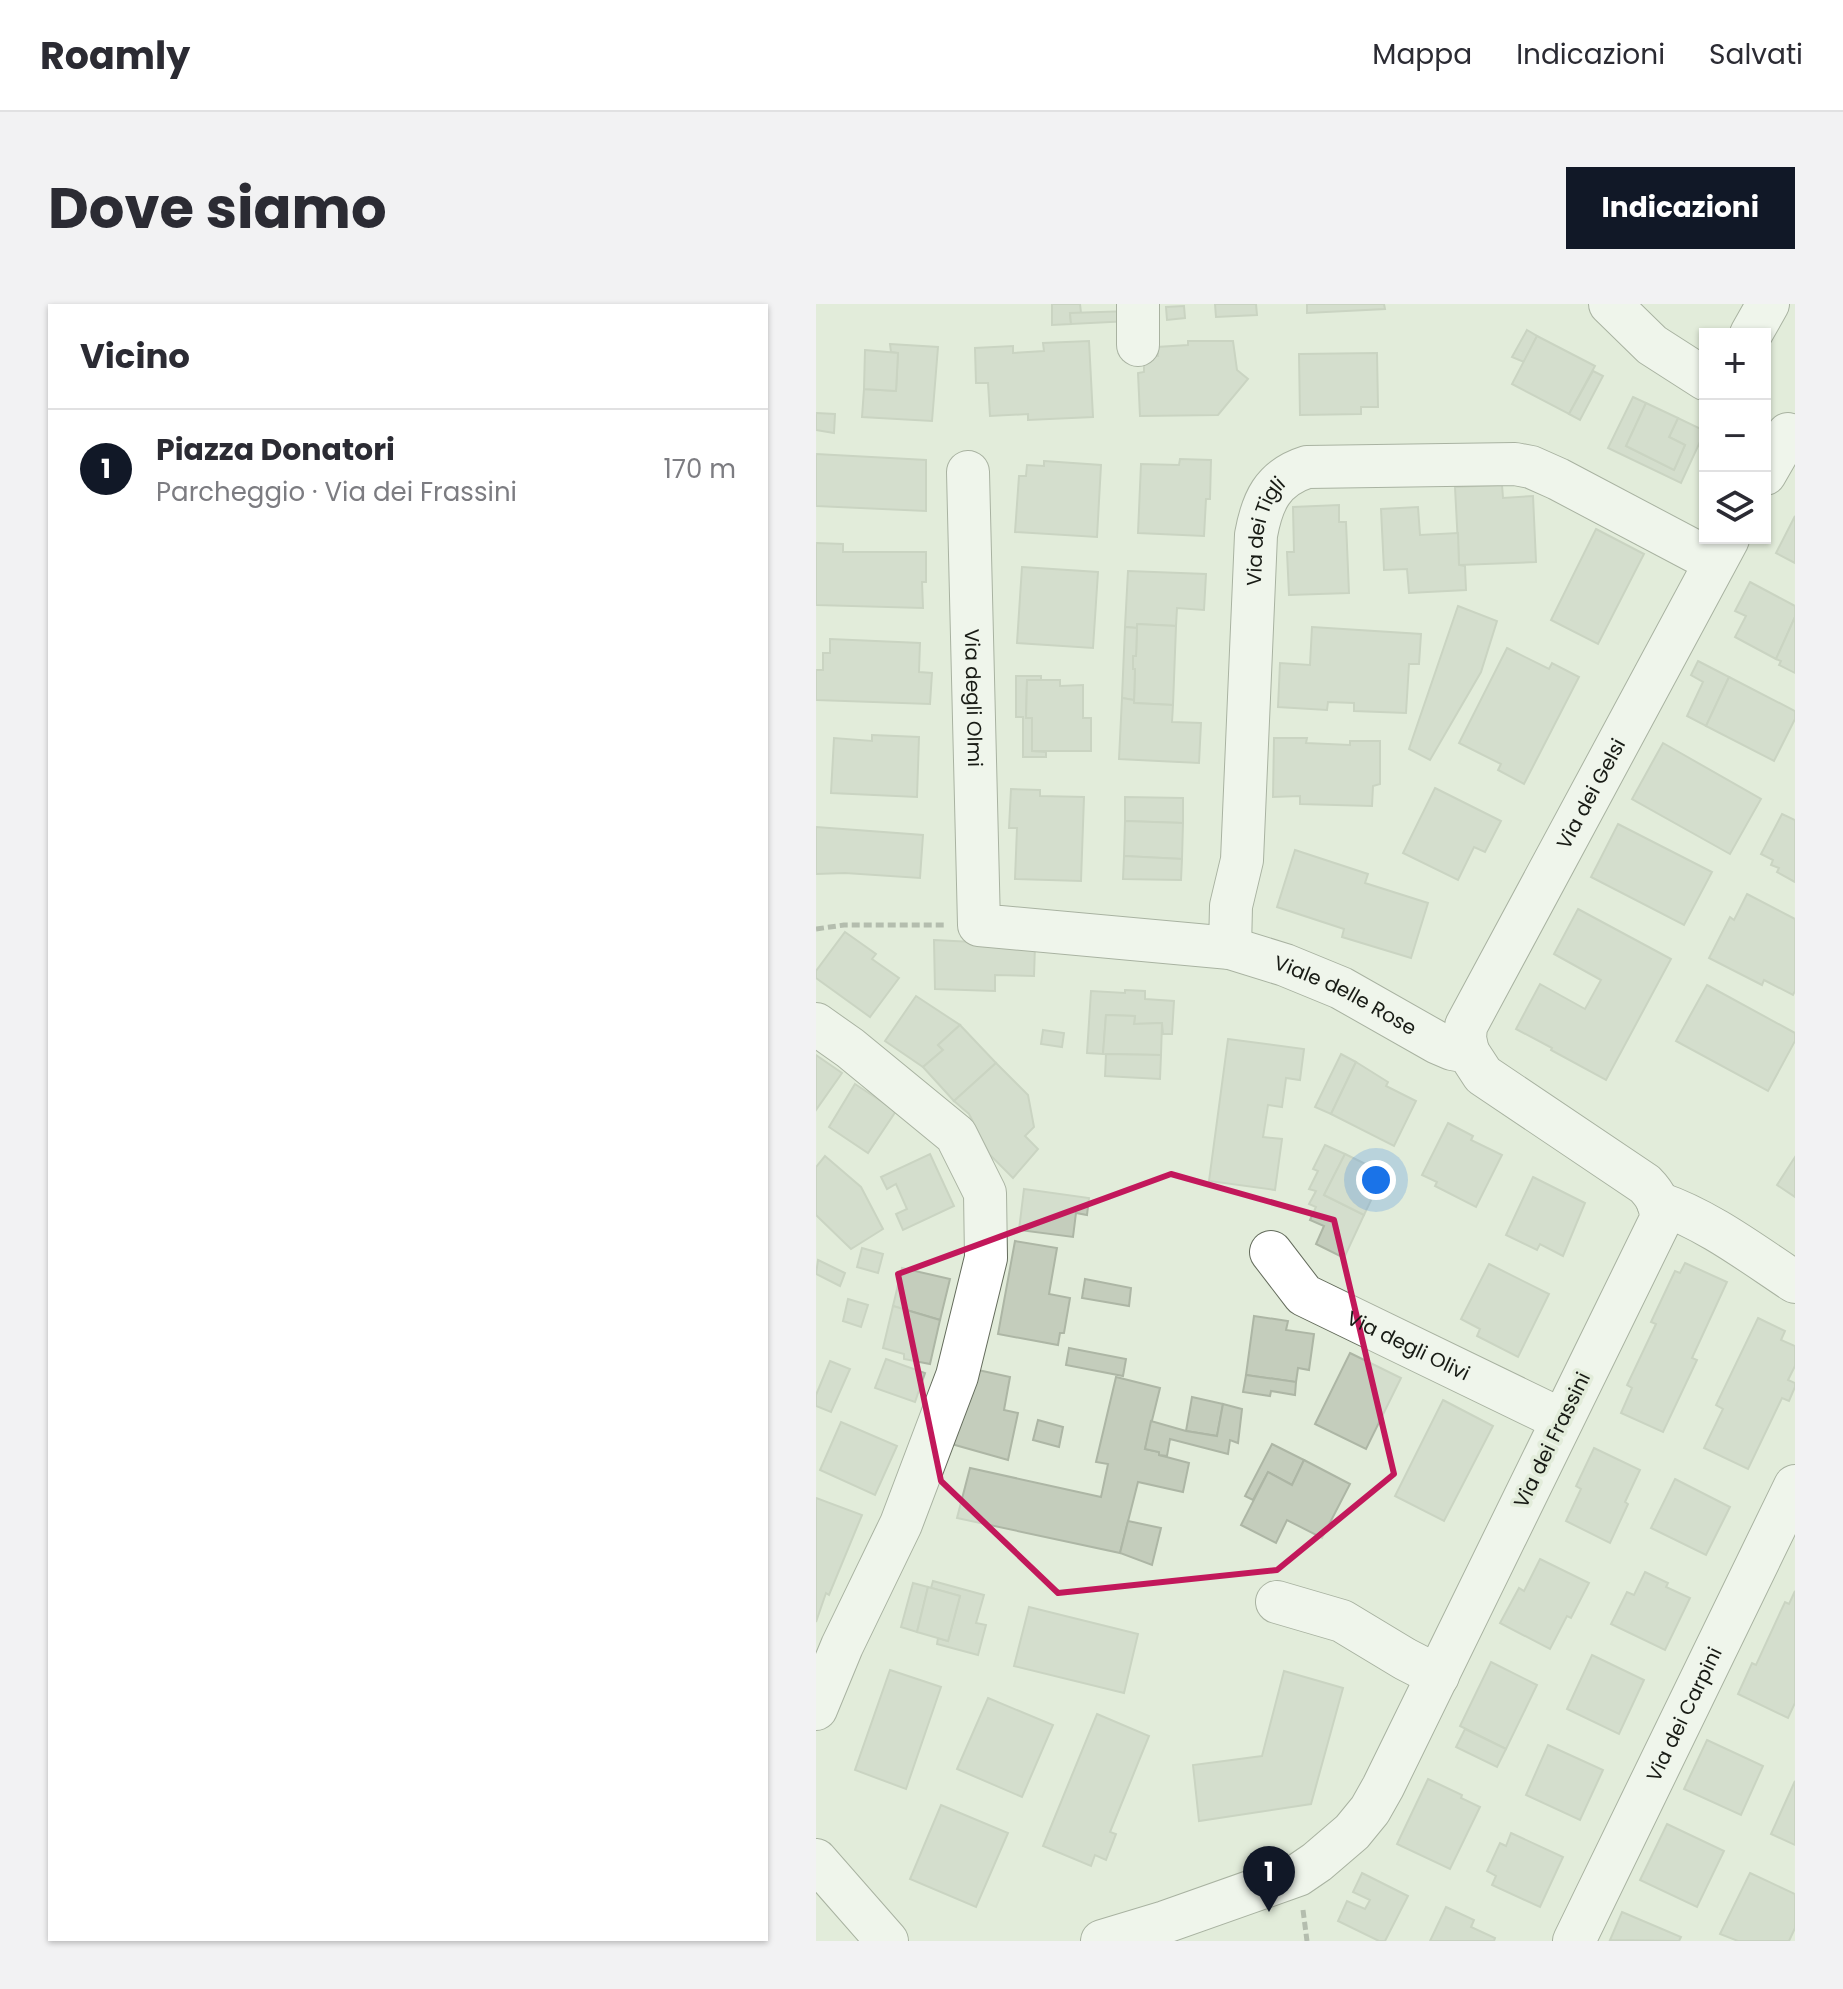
<!DOCTYPE html>
<html lang="it">
<head>
<meta charset="utf-8">
<style>
  :root { --surface:#fff; --page:#f2f2f3; --text:#2b2b33; --muted:#7c7c81; --line:#e1e1e2; --accent:#111827 }
  body { margin:0; font-family:Poppins,sans-serif; background:var(--page); color:var(--text) }
  .controls { position:absolute; right:24px; top:24px; display:grid; overflow:hidden; border-radius:0px; box-shadow:0 2px 6px #0004 }
  .controls button { width:72px; height:72px; display:grid; place-items:center; padding:0; border:0; border-bottom:2px solid var(--line); background:var(--surface); color:var(--text); font:40px sans-serif }
  .you { position:absolute; left:560px; top:876px; width:28px; height:28px; margin:-20px; border:6px solid #fff; border-radius:50%; background:#1a73e8; box-shadow:0 0 0 12px #1a73e833 }
  .badge { display:grid; place-items:center; width:52px; height:52px; border-radius:50%; background:var(--accent); color:#fff; font-size:26px; font-weight:700 }
  .pin { position:absolute; translate:-50% -66px; filter:drop-shadow(0 2px 4px #0008) }
  .pin::after { content:''; position:absolute; top:42px; width:28px; height:24px; background:inherit; clip-path:polygon(0 0,100% 0,50% 100%) }
  .list { margin:0; padding:0; list-style:none }
  h2 { display:flex; justify-content:space-between; align-items:center; height:104px; margin:0; padding:0 32px; font-size:34px }
  h2 small { font-size:26px; font-weight:400; color:var(--muted) }
  .list li { display:grid; grid-template-columns:52px 1fr auto; gap:24px; align-items:center; box-sizing:border-box; height:120px; padding:0 32px; border-top:2px solid var(--line) }
  .list b { display:block; font-size:30px; white-space:nowrap }
  .list p { margin:0; font-size:26px; white-space:nowrap; color:var(--muted) }
  .list em { font-size:26px; font-style:normal; color:var(--muted) }
  .icon { flex:none; width:44px; height:44px; fill:none; stroke:currentColor; stroke-width:2; stroke-linecap:round; stroke-linejoin:round }
  .map { position:relative; flex:none; width:979px; height:1637px; overflow:hidden; border-radius:0px }
  header { display:flex; align-items:center; gap:48px; box-sizing:border-box; height:112px; padding:0 40px; background:var(--surface); border-bottom:2px solid var(--line) }
  header strong { font-size:38px }
  nav { display:flex; gap:44px; margin-inline-start:auto; font-size:28px }
  .intro { display:flex; align-items:center; justify-content:space-between; box-sizing:border-box; height:192px; padding:0 48px }
  h1 { margin:0; font-size:56px }
  .button { padding:20px 36px; border-radius:0px; background:var(--accent); color:#fff; font-size:28px; font-weight:700 }
  main { display:flex; gap:48px; padding:0 48px }
  aside { flex:1; background:var(--surface); border-radius:0px; box-shadow:0 2px 6px #0004 }
  .map>svg:first-child { display:block }
  .building { fill:#c4cdbc; stroke:#adb6a5; stroke-width:2 }
  .lines { fill:none; stroke-linecap:round; stroke-linejoin:round }
  .minor-casing { stroke:#646c5c; stroke-width:44 }
  .path { stroke:#7d8478; stroke-width:5; stroke-dasharray:8 4; stroke-linecap:butt }
  .minor { stroke:#fff; stroke-width:42 }
  .marked { fill:none; stroke:#c2185b; stroke-width:6; stroke-linejoin:round }
  .labels { text-anchor:middle; dominant-baseline:central; stroke-width:7; stroke-linejoin:round; paint-order:stroke }
  .street-label { font-size:20px; fill:#181b15; stroke:#e2ecda }
</style>
</head>
<body>
<header>
<strong>Roamly</strong>
<nav><a>Mappa</a><a>Indicazioni</a><a>Salvati</a></nav>
</header>
<div class="intro"><h1>Dove siamo</h1><a class="button">Indicazioni</a></div>
<main>
<aside>
<h2>Vicino<small></small></h2>
<ul class="list">
<li><span class="badge">1</span><div><b>Piazza Donatori</b><p>Parcheggio · Via dei Frassini</p></div><em>170 m</em></li>
</ul>
</aside>
<div class="map">
<svg width="979" height="1637" viewBox="0 0 979 1637">
  <rect width="100%" height="100%" fill="#e2ecda"/>
  <g class="building">
    <path d="M236 0H264L265 9H254L255 20 236 21Z"/>
    <path d="M399 0H440L441 11 400 13Z"/>
    <path d="M491 0H568L569 5 491 9Z"/>
    <path d="M368 2 369 14 351 16 350 3Z"/>
    <path d="M314 7V17L255 20 254 9Z"/>
    <path d="M711 26 721 32 708 58 696 53Z"/>
    <path d="M721 32 779 62 753 110 696 80Z"/>
    <path d="M273 37 277 113 212 116V110L174 112 172 79H160L159 44 197 42V49L228 47 227 39Z"/>
    <path d="M372 37H417L421 66 432 75 402 111 324 112 322 69 328 68V51L342 52 341 43 372 41Z"/>
    <path d="M74 40 122 43 116 117 46 113 48 85 80 87 82 49 75 48Z"/>
    <path d="M49 46 82 49 80 87 48 85Z"/>
    <path d="M561 49 562 103H545V110L484 111 483 50Z"/>
    <path d="M777 67 787 72 764 116 753 110Z"/>
    <path d="M817 93 830 99 810 142 858 166 869 141 853 133 862 114 889 127 865 179 792 144Z"/>
    <path d="M830 99 862 114 853 133 869 141 858 166 810 142Z"/>
    <path d="M0 109 19 110 18 129 0 126Z"/>
    <path d="M0 150 110 156V207L0 202Z"/>
    <path d="M364 155 395 156 394 195H390L388 232 322 229 325 160 363 161Z"/>
    <path d="M228 157 285 161 281 233 199 228 203 172H210L211 161 228 162Z"/>
    <path d="M686 181 687 194 717 192 720 258 643 261 639 183Z"/>
    <path d="M523 201V218H530L533 289 473 291 471 248H478L477 203Z"/>
    <path d="M602 203 604 231 642 229 643 261 649 262 650 286 593 289 591 265 568 266 565 205Z"/>
    <path d="M979 212V259L960 249Z"/>
    <path d="M780 225 828 250 782 340 735 316Z"/>
    <path d="M0 239 27 240V248H110V278H106L107 304 0 301Z"/>
    <path d="M206 263 282 268 277 344 201 339Z"/>
    <path d="M312 267 390 270 388 306 361 304 360 322 321 320V324L309 323Z"/>
    <path d="M934 278 979 302V313L960 355 919 333 930 312 919 307Z"/>
    <path d="M642 302 681 317 665 368 614 456 593 445Z"/>
    <path d="M979 313V369L963 361 965 357 960 355Z"/>
    <path d="M321 320 360 322 357 401 318 399 319 365H317V352H320Z"/>
    <path d="M309 323 321 324 320 352H317V365H319L318 396 306 394Z"/>
    <path d="M496 323 605 330 603 360H593L590 409 538 407V399L512 398 511 406 462 403 464 359 494 361Z"/>
    <path d="M14 335 104 339 103 368 116 369 114 400 0 396V366H7V349H14Z"/>
    <path d="M691 344 733 365 736 359 763 373 708 480 682 466 685 460 643 439Z"/>
    <path d="M882 357 913 373 890 422 871 412 887 378 875 371Z"/>
    <path d="M200 372H225V376H211L210 414H216V447L230 448V453H207V413H200Z"/>
    <path d="M913 373 979 407V415L958 457 890 422Z"/>
    <path d="M211 376H244V382L267 381V414H275V447H216V414H210Z"/>
    <path d="M306 394 318 396V399L357 401 356 418 385 419 383 459 303 455Z"/>
    <path d="M56 431 103 433 101 493 15 489 18 434 56 437Z"/>
    <path d="M458 434H491L490 439 534 441V437H564V480L557 482 556 502 484 500V492L457 493Z"/>
    <path d="M847 439 945 495 914 550 816 495Z"/>
    <path d="M619 484 685 517 669 548 658 543 642 576 587 549Z"/>
    <path d="M195 485 224 486V492L268 493 265 577 199 575 201 524H193Z"/>
    <path d="M309 493 367 494V519L309 517Z"/>
    <path d="M966 510 979 516V578L961 568 963 564 955 561 957 556 945 550Z"/>
    <path d="M309 517 367 519 366 555 308 552Z"/>
    <path d="M802 520 896 568 868 621 775 573Z"/>
    <path d="M0 523 107 531 104 574 29 569 0 570Z"/>
    <path d="M479 546 552 570 549 579 612 599 595 654 526 633 528 625 461 603Z"/>
    <path d="M308 552 366 555 365 576 307 575Z"/>
    <path d="M931 590 979 615V687L977 691 948 676 946 681 893 654 914 613 918 616Z"/>
    <path d="M762 605 855 655 790 776 735 746 736 744 700 725 724 680 769 705 785 676 738 650Z"/>
    <path d="M29 628 60 650 56 655 83 674 54 713 0 674V667Z"/>
    <path d="M118 636 219 641 218 672 179 671V687L119 685Z"/>
    <path d="M891 681 979 729V737L952 787 860 737Z"/>
    <path d="M309 686 329 687V695L358 697 356 730H347L346 719 318 720 319 712 290 711 287 750 271 749 275 687 309 689Z"/>
    <path d="M100 692 144 721 122 741 127 746 107 763 69 737Z"/>
    <path d="M290 711 319 712 318 720 346 719 345 751 287 750Z"/>
    <path d="M144 721 180 759 138 797 107 763 127 746 122 741Z"/>
    <path d="M227 726 248 729 246 743 225 740Z"/>
    <path d="M412 735 488 745 484 776 470 774 466 803 452 801 447 833 466 835 459 886 393 877Z"/>
    <path d="M290 750 345 751 344 775 289 772Z"/>
    <path d="M525 750 540 758 515 810 499 803Z"/>
    <path d="M0 751 26 769 0 806Z"/>
    <path d="M540 758 572 778 570 782 600 797 578 842 515 810Z"/>
    <path d="M180 759 212 791 218 823 209 832 222 845 197 874 174 851 153 810 138 797Z"/>
    <path d="M39 780 80 807 52 849 13 823Z"/>
    <path d="M632 819 657 832 655 836 686 851 660 903 619 882 621 878 606 871Z"/>
    <path d="M509 841 529 850 508 891 548 911 528 954 500 940 508 922 494 916 500 903 493 900 500 887 493 885 502 867 497 865Z"/>
    <path d="M114 850 138 902 87 926 80 910 91 905 80 880 71 885 65 873Z"/>
    <path d="M529 850 568 869 548 911 508 891Z"/>
    <path d="M9 852 45 883 67 925 35 945 0 911V863Z"/>
    <path d="M979 853V893L961 881Z"/>
    <path d="M717 873 769 899 747 952 724 940 721 946 690 931Z"/>
    <path d="M208 885 273 894 271 911 260 909 257 933 203 926Z"/>
    <path d="M199 937 241 944 233 990 254 994 248 1029H244L242 1041 182 1030Z"/>
    <path d="M46 944 67 950 62 969 41 963Z"/>
    <path d="M2 956 29 969 24 982 0 970Z"/>
    <path d="M869 959 911 978 876 1054 881 1056 847 1128 805 1109 816 1084 811 1081 840 1020 835 1018 859 967 864 969Z"/>
    <path d="M673 960 733 990 702 1053 661 1032 664 1025 645 1015Z"/>
    <path d="M86 964 134 975 124 1016 77 1002Z"/>
    <path d="M269 975 315 984 313 1002 266 994Z"/>
    <path d="M32 995 52 1001 45 1023 27 1017Z"/>
    <path d="M77 1002 124 1016 114 1060 88 1055V1050L67 1044Z"/>
    <path d="M438 1012 472 1017 470 1026 498 1030 493 1066 482 1064 480 1078 430 1071Z"/>
    <path d="M942 1014 969 1027 965 1036 979 1042V1062L972 1076 979 1079V1083L973 1097 966 1094 932 1165 888 1144 907 1105 900 1101Z"/>
    <path d="M253 1044 310 1055 307 1072 250 1061Z"/>
    <path d="M534 1049 585 1074 550 1145 499 1120Z"/>
    <path d="M70 1055 109 1069 99 1098 59 1084Z"/>
    <path d="M14 1057 34 1065 15 1108 0 1102V1091Z"/>
    <path d="M153 1064 194 1073 188 1106 202 1109 192 1156 132 1139Z"/>
    <path d="M430 1071 480 1078 479 1091 455 1087 454 1092 427 1088Z"/>
    <path d="M300 1073 344 1084 329 1145 343 1148V1151L373 1159 367 1188 322 1178 304 1249 141 1214 154 1164 285 1193 292 1160 280 1158Z"/>
    <path d="M376 1093 407 1100 401 1132 370 1127Z"/>
    <path d="M627 1096 677 1122 628 1217 579 1192Z"/>
    <path d="M407 1100 426 1105 422 1139 414 1136 412 1150 354 1135 351 1152 343 1151V1148L329 1145 335 1117 370 1127 401 1132Z"/>
    <path d="M222 1116 247 1123 243 1143 217 1136Z"/>
    <path d="M25 1118 81 1142 59 1191 4 1166Z"/>
    <path d="M456 1140 488 1156 476 1181 452 1168 437 1196 429 1192Z"/>
    <path d="M778 1144 824 1166 809 1198 812 1200 794 1239 750 1217 765 1185 760 1182Z"/>
    <path d="M488 1156 534 1180 506 1234 471 1216 460 1239 425 1221 452 1168 476 1181Z"/>
    <path d="M859 1175 914 1203 890 1251 835 1224Z"/>
    <path d="M0 1194 46 1211 13 1291 10 1289 0 1318Z"/>
    <path d="M312 1217 345 1224 336 1261 304 1249Z"/>
    <path d="M724 1255 773 1279 755 1314 751 1312 734 1345 684 1319 703 1284 708 1287Z"/>
    <path d="M829 1268 852 1279 850 1283 874 1294 849 1346 795 1320 811 1288 818 1291Z"/>
    <path d="M117 1277 168 1291 160 1319 170 1321 162 1351 121 1340 122 1334 132 1337 144 1292 115 1284Z"/>
    <path d="M97 1279 112 1283 101 1328 85 1323Z"/>
    <path d="M112 1283 144 1292 132 1337 101 1328Z"/>
    <path d="M979 1287V1399L972 1414 922 1390 936 1359 940 1361 969 1298 973 1300Z"/>
    <path d="M213 1303 322 1330 308 1389 198 1362Z"/>
    <path d="M776 1351 828 1376 803 1430 751 1405Z"/>
    <path d="M675 1358 721 1381 690 1445 644 1422Z"/>
    <path d="M74 1366 125 1383 90 1485 39 1466Z"/>
    <path d="M468 1367 527 1384 495 1500 383 1517 377 1461 446 1452Z"/>
    <path d="M172 1394 237 1421 206 1493 141 1465Z"/>
    <path d="M281 1410 333 1432 294 1528 300 1530 290 1556 279 1551 275 1562 227 1542Z"/>
    <path d="M649 1425 690 1445 681 1463 640 1443Z"/>
    <path d="M891 1436 947 1462 925 1511 868 1485Z"/>
    <path d="M732 1441 787 1466 764 1516 710 1491Z"/>
    <path d="M612 1475 646 1491 645 1494 664 1503 634 1565 581 1540Z"/>
    <path d="M979 1477V1541L955 1530Z"/>
    <path d="M125 1501 192 1529 160 1603 94 1575Z"/>
    <path d="M851 1520 908 1547 881 1603 824 1576Z"/>
    <path d="M695 1529 747 1553 724 1603 676 1581 680 1572 671 1567 684 1539 690 1542Z"/>
    <path d="M546 1569 592 1592 569 1637H563L522 1617 531 1597 549 1605 554 1596 537 1588Z"/>
    <path d="M934 1569 979 1590V1624L973 1637H922L904 1630Z"/>
    <path d="M630 1603 658 1616 655 1623 679 1634 678 1637H614Z"/>
    <path d="M806 1608 865 1633 863 1637 794 1636Z"/>
  </g>
  <g class="lines">
    <g class="minor-casing">
      <g id="minor">
        <path d="M794 0 836 41 889 75"/>
        <path d="M935 30 952 0"/>
        <path d="M322 41V0"/>
        <path id="s1" d="M152 168 163 621 414 644 469 661 525 684 622 739 636 745 652 748 667 771 829 880C839 890 845 900 845 915L567 1483 554 1506 536 1528 501 1558 482 1571 349 1618 286 1637"/>
        <path d="M949 170 972 130"/>
        <path id="s2" d="M414 644 415 602 426 556 440 231C446 198 456 174 491 163L699 160 715 163 742 175 899 258"/>
        <path d="M0 720 34 744 140 831 169 889 170 954 141 1072 85 1220 26 1342 0 1405"/>
        <path id="s3" d="M652 748 649 734 650 722 912 235"/>
        <path d="M842 899C892 916 935 949 979 978"/>
        <path id="s4" d="M455 948 488 991 746 1116"/>
        <path d="M461 1298 526 1317 589 1355 622 1372"/>
        <path d="M0 1556 71 1637"/>
        <path id="s5" d="M758 1637 979 1182"/>
      </g>
    </g>
    <g class="path">
      <path d="M0 625 28 621H131"/>
      <path d="M487 1606 491 1637"/>
    </g>
    <use href="#minor" class="minor"/>
  </g>
  <path d="M0 0H979V1637H0ZM355 870 518 916 578 1170 461 1266 242 1289 125 1177 82 970Z" fill="#e2ecda" fill-opacity=".55" fill-rule="evenodd"/>
  <path class="marked" d="M355 870 518 916 578 1170 461 1266 242 1289 125 1177 82 970Z"/>
  <g class="labels">
    <g class="street-label">
      <text stroke="none"><textPath href="#s2" startOffset="420">Via dei Tigli</textPath></text>
      <text stroke="none"><textPath href="#s1" startOffset="226">Via degli Olmi</textPath></text>
      <text stroke="none"><textPath href="#s3" startOffset="290">Via dei Gelsi</textPath></text>
      <text stroke="none"><textPath href="#s1" startOffset="830">Viale delle Rose</textPath></text>
      <text stroke="none"><textPath href="#s4" startOffset="170">Via degli Olivi</textPath></text>
      <text transform="translate(736 1136) rotate(-64)">Via dei Frassini</text>
      <text stroke="none"><textPath href="#s5" startOffset="252">Via dei Carpini</textPath></text>
    </g>
  </g>
</svg>
<div class="controls">
<button>+</button>
<button>−</button>
<button><svg class="icon" aria-label="layers" viewBox="0 0 24 24"><path d="M12 4l9 5-9 5-9-5zM3 14l9 5 9-5"/></svg></button>
</div>
<div class="you"></div>
<div class="pin badge" style="left:453px;top:1608px">1</div>
</div>
</main>
</body>
</html>
